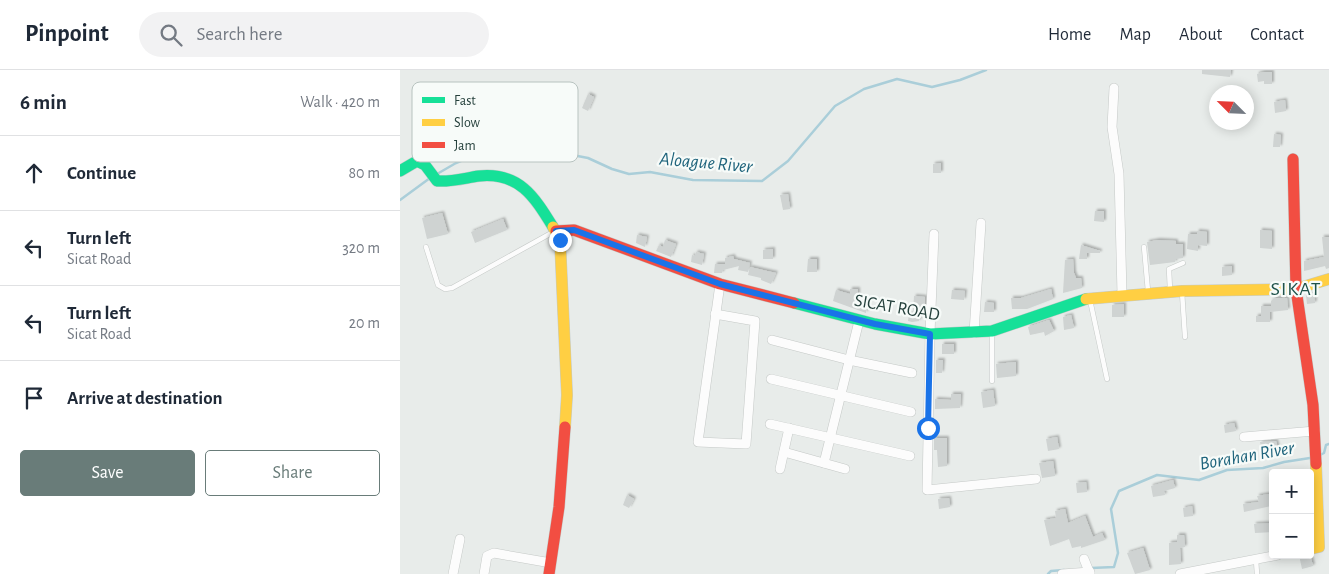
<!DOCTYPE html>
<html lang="en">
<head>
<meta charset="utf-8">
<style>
  :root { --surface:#fff; --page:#f2f2f3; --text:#1f2937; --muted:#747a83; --line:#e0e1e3; --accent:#697c79 }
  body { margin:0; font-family:"Alegreya Sans",sans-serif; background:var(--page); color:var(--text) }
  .controls { position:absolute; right:15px; bottom:15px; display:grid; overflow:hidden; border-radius:5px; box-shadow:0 2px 12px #0003 }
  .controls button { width:45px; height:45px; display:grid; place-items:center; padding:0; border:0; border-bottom:1px solid var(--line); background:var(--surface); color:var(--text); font:25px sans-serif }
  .compass { position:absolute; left:809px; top:15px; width:45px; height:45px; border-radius:50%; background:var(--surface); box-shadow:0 2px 12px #0003; rotate:294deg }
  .stop { position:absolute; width:15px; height:15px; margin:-11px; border:4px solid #1a73e8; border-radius:50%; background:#fff }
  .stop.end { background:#1a73e8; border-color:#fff; box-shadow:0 1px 5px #0008 }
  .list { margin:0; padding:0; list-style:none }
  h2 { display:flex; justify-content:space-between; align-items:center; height:65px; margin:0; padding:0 20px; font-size:21px }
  h2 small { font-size:16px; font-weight:400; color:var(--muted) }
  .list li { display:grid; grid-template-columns:32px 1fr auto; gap:15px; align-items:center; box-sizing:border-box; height:75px; padding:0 20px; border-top:1px solid var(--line) }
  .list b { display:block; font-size:19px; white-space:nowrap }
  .list p { margin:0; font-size:16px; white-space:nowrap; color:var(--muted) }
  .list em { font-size:16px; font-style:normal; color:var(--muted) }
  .actions { display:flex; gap:10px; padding:15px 20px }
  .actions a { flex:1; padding:11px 0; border:1px solid var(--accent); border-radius:5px; text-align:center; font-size:18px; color:var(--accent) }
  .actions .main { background:var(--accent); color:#fff }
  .icon { flex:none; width:28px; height:28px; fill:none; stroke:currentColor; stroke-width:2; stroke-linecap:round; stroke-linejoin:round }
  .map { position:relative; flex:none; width:929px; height:504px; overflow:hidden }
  header { display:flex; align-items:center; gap:30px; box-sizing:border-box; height:70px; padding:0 25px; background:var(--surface); border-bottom:1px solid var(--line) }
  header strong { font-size:24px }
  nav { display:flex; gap:28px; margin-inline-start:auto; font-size:18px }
  .search { width:350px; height:45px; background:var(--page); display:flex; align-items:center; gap:12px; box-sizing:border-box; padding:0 18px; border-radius:28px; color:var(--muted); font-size:19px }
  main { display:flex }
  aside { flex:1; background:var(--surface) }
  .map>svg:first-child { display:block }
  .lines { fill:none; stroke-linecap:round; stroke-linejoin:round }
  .stream { stroke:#aaced9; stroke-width:2.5 }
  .building { fill:#cfd3d2; filter:url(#shadow) }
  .lane-casing { stroke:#c5c9c7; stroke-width:5.5 }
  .street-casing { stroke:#c5c9c7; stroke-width:10 }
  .fast-casing { stroke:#c3cac8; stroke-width:12 }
  .slow-casing { stroke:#c3cac8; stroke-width:12 }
  .jam-casing { stroke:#c3cac8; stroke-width:12 }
  .lane { stroke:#fcfcfc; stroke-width:4.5 }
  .street { stroke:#fcfcfc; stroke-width:9 }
  .fast { stroke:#16e098; stroke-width:11 }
  .slow { stroke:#ffcf43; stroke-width:11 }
  .jam { stroke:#f24e42; stroke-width:11 }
  .route { stroke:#1a73e8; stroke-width:6 }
  .labels { text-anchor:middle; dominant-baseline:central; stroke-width:4.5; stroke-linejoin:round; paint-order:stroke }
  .street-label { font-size:18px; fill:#25403c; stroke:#f7fbf9 }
  .water-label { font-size:19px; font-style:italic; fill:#1f647c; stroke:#f7fbf9 }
  .quarter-label { font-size:20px; letter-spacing:1px; fill:#20534b; stroke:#f7fbf9 }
  .key { fill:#f7fbf9; stroke:#b8c3c0; stroke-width:1 }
  .key-label { font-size:14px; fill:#25403c }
</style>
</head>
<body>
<header>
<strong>Pinpoint</strong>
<div class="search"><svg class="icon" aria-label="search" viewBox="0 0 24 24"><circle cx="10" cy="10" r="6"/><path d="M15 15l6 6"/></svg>Search here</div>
<nav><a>Home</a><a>Map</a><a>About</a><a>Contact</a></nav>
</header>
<main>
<aside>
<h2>6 min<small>Walk · 420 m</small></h2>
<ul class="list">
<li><svg class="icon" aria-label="ahead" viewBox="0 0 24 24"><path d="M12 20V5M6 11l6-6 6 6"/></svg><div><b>Continue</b></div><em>80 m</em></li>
<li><svg class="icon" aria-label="left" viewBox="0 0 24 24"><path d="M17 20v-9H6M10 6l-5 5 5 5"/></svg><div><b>Turn left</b><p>Sicat Road</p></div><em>320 m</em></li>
<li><svg class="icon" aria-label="left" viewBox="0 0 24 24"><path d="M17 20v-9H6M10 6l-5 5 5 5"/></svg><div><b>Turn left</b><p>Sicat Road</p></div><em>20 m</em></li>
<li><svg class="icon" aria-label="arrive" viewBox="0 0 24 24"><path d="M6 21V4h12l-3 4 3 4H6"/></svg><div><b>Arrive at destination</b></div></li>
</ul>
<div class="actions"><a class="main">Save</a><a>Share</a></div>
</aside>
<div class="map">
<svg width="929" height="504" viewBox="0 0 929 504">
  <defs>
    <filter id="shadow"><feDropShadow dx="2" dy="-2" stdDeviation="1" flood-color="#0004"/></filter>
  </defs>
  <rect width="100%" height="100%" fill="#e8ecea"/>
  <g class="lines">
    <g class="stream">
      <path d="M37 104 56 93 87 80 146 86 162 83 188 88 212 99 229 104 250 102 293 110 362 111 388 91 435 36 464 19 497 9 532 17 560 10 586 0"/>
      <path d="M0 130 30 108"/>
      <path d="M920 385 924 383 926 375 929 374"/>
      <path d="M691 498 714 497 718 483 711 439 719 421 757 405 799 410 827 400 863 398 884 392 910 388"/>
      <path d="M648 504 651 501 664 500"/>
    </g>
  </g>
  <g class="building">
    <path d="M802 0H831L830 7 802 4Z"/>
    <path d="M863 2H872V14H864V11L858 12 857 4Z"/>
    <path d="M188 24 194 27 188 41 182 38Z"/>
    <path d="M885 30 886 41 875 43 874 32Z"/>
    <path d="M874 64 881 65 880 77H873Z"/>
    <path d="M541 93V103H533V94Z"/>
    <path d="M388 124 390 139 383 140 380 125Z"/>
    <path d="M695 141H704V152L694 151Z"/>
    <path d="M42 143 48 164 27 169 22 148Z"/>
    <path d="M103 149 107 160 75 173 71 162Z"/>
    <path d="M860 160 872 161V179L860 178Z"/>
    <path d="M797 161 807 162V176L798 175V181L787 179 788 164H797Z"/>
    <path d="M237 165 247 167 245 177 236 173Z"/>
    <path d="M922 167H929V198L926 199 925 196 904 201V191L924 187Z"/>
    <path d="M265 170 276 174 271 187 256 181 259 175 263 177Z"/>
    <path d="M758 170 776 171V174H783V188L776 189 775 192 750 195 747 172Z"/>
    <path d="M681 175 700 181V183H687V189H679Z"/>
    <path d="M373 179V189H363V180Z"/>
    <path d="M296 182 304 184 302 195 291 192 292 185 295 186Z"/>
    <path d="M333 186 334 189 350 193 348 202 338 200 339 196 323 200 322 203H314L315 194H325V188Z"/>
    <path d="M408 189H417V202H407Z"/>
    <path d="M673 189 674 203 676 208H681L682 218 663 223 665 190Z"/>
    <path d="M832 196V205L822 206V197Z"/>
    <path d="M350 197 376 203 371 214 361 210V208L348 205Z"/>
    <path d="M450 219H458V232H467L466 243 433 231 436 220 450 224Z"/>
    <path d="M651 219 653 229 627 239H612L611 228H621Z"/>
    <path d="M552 220 565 221 564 230 551 229Z"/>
    <path d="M914 223 915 233 907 234 906 225Z"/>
    <path d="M514 226 525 227V239L521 238 519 251 512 252 508 251 509 244H513Z"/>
    <path d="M874 228H887L888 240 870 242V252H856V246H861V236H871V231Z"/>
    <path d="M585 232 594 233V242H584Z"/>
    <path d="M724 234V247H712V235Z"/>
    <path d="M671 245 674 258 664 260 663 247Z"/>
    <path d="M649 250 654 261 645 266 644 262 630 265 628 257Z"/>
    <rect x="542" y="274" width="12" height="10"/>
    <path d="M536 290H543L542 303H536Z"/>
    <path d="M616 292V306L597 308 596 294Z"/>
    <path d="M593 320 595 336 583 338 581 322Z"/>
    <path d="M551 324H561L560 338 535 339V329L551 330Z"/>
    <path d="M834 353 836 361 825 363 824 355Z"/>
    <path d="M657 367 659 379 648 381 646 369Z"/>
    <path d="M534 368H547V396L538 397 537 380H534Z"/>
    <path d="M876 371 879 382 863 386 860 372Z"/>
    <path d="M653 391 655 406 642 408 639 393Z"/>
    <path d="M773 410 775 418 764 421 765 425 753 427 751 416Z"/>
    <path d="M686 412 687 422 677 423 676 413Z"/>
    <path d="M869 424 871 436 844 442 843 434 859 432 857 426Z"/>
    <path d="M227 425 234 429 229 438 223 435Z"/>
    <path d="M549 428 550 437 539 439 538 429Z"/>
    <path d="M792 436 793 446 784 447 783 438Z"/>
    <path d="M665 439 668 453 685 446 693 467 702 463 705 470 681 478V476L672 478 669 469 650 476 644 450 656 448 655 441Z"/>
    <path d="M873 453V462L855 463 854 454Z"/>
    <path d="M777 465H784L785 477 780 478 781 494 769 495V473L777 472Z"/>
    <path d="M743 478 750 500 735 504 727 483Z"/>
    <path d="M899 485 911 488 913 496 902 499Z"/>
  </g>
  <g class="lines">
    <g class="lane-casing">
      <g id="lane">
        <path d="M26 177 38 215 45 219 52 218 155 161"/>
        <path d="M744 177 748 221"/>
        <path d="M770 220 769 199 783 193"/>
        <path d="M782 222 785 267"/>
        <path d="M690 230 707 309"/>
        <path d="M592 262V311"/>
        <path d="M856 490 857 504"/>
      </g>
    </g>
    <g class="street-casing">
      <g id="street">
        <path d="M714 18 712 57 719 104 722 224"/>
        <path d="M534 164 530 264 527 420 636 409"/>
        <path d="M315 244 355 251 346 374 298 372 320 214"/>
        <path d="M574 263 581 153"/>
        <path d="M372 270 449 290 512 303"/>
        <path d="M371 309 511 342"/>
        <path d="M370 354 510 386"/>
        <path d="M844 367 915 361"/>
        <path d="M384 382 445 399"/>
        <path d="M424 393 459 251"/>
        <path d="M380 399 389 358"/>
        <path d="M684 489 690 504"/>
        <path d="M53 504 60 469"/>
        <path d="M84 504 87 486 94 483 151 493"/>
        <path d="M662 504 690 502"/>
        <path d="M780 504 878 485"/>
      </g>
    </g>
    <g class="fast-casing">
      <g id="fast">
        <path d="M0 101 17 91 25 95 37 111C52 112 65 108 79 106 119 102 134 126 153 157"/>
        <path d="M394 233 475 254 530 264 592 261 686 229"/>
      </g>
    </g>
    <g class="slow-casing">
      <g id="slow">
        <path d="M153 157 160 170 167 325 165 357"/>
        <path d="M686 229 782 221 896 219 929 209"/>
        <path d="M910 479 919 477 916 394"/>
      </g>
    </g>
    <g class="jam-casing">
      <g id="jam">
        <path d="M893 89 896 219 913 335 916 394"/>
        <path d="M156 161 174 160 320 214 394 233"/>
        <path d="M149 504 159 437 165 357"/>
      </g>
    </g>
    <use href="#lane" class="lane"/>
    <use href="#street" class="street"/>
    <use href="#fast" class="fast"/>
    <use href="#slow" class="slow"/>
    <use href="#jam" class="jam"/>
  </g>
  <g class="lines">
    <path class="route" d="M160 170 156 161 174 160 320 214 475 254 530 264 528 358"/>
  </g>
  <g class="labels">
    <g class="street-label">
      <text transform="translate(497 238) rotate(10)">SICAT ROAD</text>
    </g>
    <g class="water-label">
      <text transform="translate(306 93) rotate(5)">Aloague River</text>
      <text transform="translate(847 386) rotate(-10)">Borahan River</text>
    </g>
    <g class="quarter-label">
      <text x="896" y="219">SIKAT</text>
    </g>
  </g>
  <rect x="12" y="12" width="166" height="80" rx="8" class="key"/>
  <rect x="22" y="27" width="23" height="6" fill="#16e098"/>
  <rect x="22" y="49" width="23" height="7" fill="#ffcf43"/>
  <rect x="22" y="72" width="23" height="6" fill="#f24e42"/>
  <g class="key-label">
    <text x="54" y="35">Fast</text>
    <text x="54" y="57">Slow</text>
    <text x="54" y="80">Jam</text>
  </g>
</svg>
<div class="controls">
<button>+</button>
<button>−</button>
</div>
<svg class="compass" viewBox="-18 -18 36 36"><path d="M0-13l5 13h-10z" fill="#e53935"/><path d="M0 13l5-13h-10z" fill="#747a83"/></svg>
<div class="stop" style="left:528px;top:358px"></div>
<div class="stop end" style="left:160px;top:170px"></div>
</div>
</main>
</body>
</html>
